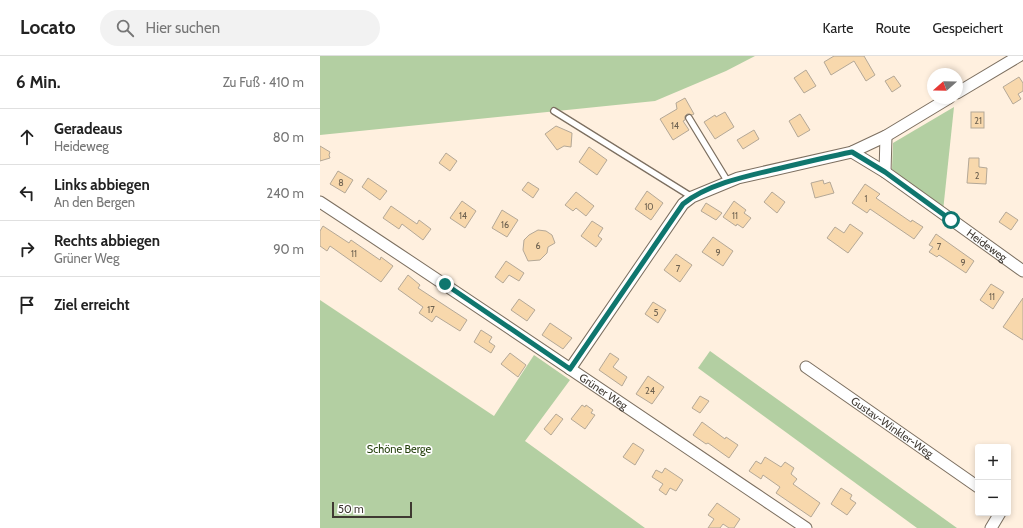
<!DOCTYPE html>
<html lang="de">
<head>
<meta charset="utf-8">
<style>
  :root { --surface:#fff; --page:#f2f2f2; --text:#222; --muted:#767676; --line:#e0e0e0 }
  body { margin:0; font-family:Cabin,sans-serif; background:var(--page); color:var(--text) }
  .controls { position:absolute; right:12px; bottom:12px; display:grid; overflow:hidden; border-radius:4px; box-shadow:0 2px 6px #0003 }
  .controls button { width:36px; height:36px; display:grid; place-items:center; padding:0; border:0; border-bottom:1px solid var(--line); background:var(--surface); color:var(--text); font:20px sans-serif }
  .compass { position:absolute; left:607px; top:12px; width:36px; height:36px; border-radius:50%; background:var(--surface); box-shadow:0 2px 6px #0003; rotate:250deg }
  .scale { position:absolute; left:12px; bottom:10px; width:80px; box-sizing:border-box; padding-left:4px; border:2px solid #3f3932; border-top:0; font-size:11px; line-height:14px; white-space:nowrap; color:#3f3932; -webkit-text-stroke:3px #fff; paint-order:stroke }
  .stop { position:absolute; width:12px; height:12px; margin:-9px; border:3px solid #0f766e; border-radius:50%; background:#fff }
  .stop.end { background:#0f766e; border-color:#fff; box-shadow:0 1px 4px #0008 }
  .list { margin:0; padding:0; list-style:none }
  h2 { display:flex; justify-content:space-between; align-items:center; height:52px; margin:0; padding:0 16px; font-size:17px }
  h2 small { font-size:13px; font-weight:400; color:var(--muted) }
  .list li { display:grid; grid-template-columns:26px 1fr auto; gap:12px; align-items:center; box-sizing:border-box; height:56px; padding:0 16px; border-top:1px solid var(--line) }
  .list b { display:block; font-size:15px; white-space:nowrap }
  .list p { margin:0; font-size:13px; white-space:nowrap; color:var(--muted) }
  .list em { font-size:13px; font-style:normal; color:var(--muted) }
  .icon { flex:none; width:22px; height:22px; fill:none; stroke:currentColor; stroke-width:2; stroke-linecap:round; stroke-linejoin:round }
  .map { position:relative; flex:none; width:703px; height:472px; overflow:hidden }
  header { display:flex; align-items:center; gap:24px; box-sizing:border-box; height:56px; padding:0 20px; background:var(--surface); border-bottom:1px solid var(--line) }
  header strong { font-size:19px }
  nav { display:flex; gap:22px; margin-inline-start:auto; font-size:14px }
  .search { width:280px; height:36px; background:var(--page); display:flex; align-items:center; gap:10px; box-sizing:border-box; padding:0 14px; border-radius:22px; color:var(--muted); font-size:15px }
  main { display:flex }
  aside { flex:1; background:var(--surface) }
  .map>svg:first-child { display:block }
  .green { fill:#b3cfa2 }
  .building { fill:#f8d8ac; stroke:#b4a897 }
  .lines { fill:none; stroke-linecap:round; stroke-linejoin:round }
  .lane-casing { stroke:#7c6f60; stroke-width:8 }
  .street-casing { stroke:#7c6f60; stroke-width:13 }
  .lane { stroke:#fff; stroke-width:5.5 }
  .street { stroke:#fff; stroke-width:11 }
  .route { stroke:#0f766e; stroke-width:5 }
  .labels { text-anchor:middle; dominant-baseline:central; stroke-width:3.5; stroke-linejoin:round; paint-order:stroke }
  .number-label { font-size:9px; fill:#6d6150 }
  .street-label { font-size:11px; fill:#3f3932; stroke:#fff }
  .park-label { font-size:11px; fill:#223e09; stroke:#fff }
</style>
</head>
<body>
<header>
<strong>Locato</strong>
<div class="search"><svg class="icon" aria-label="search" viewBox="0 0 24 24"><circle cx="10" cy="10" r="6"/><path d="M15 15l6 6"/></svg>Hier suchen</div>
<nav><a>Karte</a><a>Route</a><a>Gespeichert</a></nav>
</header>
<main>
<aside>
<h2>6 Min.<small>Zu Fuß · 410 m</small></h2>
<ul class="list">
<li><svg class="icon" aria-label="ahead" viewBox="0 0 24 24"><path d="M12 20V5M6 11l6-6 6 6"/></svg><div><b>Geradeaus</b><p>Heideweg</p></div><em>80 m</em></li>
<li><svg class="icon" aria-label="left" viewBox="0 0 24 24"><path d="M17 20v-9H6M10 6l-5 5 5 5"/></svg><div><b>Links abbiegen</b><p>An den Bergen</p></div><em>240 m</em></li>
<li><svg class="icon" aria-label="right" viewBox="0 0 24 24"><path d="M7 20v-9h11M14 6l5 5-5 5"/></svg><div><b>Rechts abbiegen</b><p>Grüner Weg</p></div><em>90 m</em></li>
<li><svg class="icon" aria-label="arrive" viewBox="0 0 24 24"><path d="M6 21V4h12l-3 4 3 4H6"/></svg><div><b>Ziel erreicht</b></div></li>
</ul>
</aside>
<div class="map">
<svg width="703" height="472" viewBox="0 0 703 472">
  <rect width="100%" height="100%" fill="#fff0df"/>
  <g class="green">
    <path d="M0 0H435L406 15 335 45 0 79Z"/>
    <path d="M634 51 623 155 572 113 573 87Z"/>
    <path d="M0 244 174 360 214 299 250 324 205 385 325 472H0Z"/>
    <path d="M390 295 637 472H597L378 312Z"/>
  </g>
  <g class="building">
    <path d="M514 0H544L555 19 546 25 534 5 511 19 504 6Z"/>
    <path d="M486 14 496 30 484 37 474 22Z"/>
    <path d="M574 20 581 30 572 36 565 25Z"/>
    <path d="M699 21 703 27V35L698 38 701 43 693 48 683 31Z"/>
    <path d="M365 42 374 58 372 59 369 58H367L365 60V64L363 65 369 74 353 84 340 63 357 53 356 47Z"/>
    <path d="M405 56 414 71 395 83 384 66 395 59 396 61Z"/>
    <rect x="651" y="56" width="13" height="16"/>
    <path d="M480 58 490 74 478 81 469 65Z"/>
    <path d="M236 70 252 77 251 91 244 90 237 94 225 78Z"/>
    <path d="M434 74 439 83 423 93 417 84Z"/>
    <path d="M0 90 10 96 9 99 10 102 0 105Z"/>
    <path d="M269 91 287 104 277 119 259 106Z"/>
    <path d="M126 97 137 105 130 115 119 107Z"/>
    <path d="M649 102H659V111L667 112 666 128 647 127Z"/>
    <path d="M18 115 33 124 25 137 10 128Z"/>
    <path d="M48 122 67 135 60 144 42 131Z"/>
    <path d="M503 124 504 128 510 126 514 137 495 142 491 127Z"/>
    <path d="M208 126 219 133 213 142 202 134Z"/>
    <path d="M545 128 560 138 556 142 591 166 592 164 603 171 594 183 550 153 547 157 532 147Z"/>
    <path d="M327 135 343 147 331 164 315 153Z"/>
    <path d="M256 136 274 150 266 160 256 152 253 155 245 149Z"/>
    <path d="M452 136 465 146 457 157 444 146Z"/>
    <path d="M142 145 156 155 145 172 130 162Z"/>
    <path d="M414 145 426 154 424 157 431 162 423 172 417 168 416 170 403 161Z"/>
    <path d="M386 147 402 157 396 164 381 155Z"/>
    <path d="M71 150 97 168 99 164 111 173 103 184 82 168 79 173 63 162Z"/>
    <path d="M182 154 198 164 187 181 172 172Z"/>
    <path d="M686 156 698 164 691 174 679 166Z"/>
    <path d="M272 165 283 172 278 180 282 183 276 191 261 180Z"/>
    <path d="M530 168 543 177 528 197 507 182 515 171 524 177Z"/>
    <path d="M3 170 29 187 31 184 60 204 61 201 73 210 61 226 10 190 7 195 0 190V175Z"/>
    <path d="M218 174 226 175 232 179 235 187 228 191 227 197 220 204 208 205 203 194 204 184 209 179Z"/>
    <path d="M616 178 654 205 646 217 619 199 617 201 609 196 613 191 609 189Z"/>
    <path d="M393 181 413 195 403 210 382 196Z"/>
    <path d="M356 198 372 209 360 226 344 214Z"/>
    <path d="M186 205 204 217 199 225 189 219 183 227 175 221Z"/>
    <path d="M88 219 100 229 98 232 147 264 140 275 116 260 112 266 99 257 103 251 78 233Z"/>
    <path d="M671 228 684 236 673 253 660 244Z"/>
    <path d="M703 242V284L683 271Z"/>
    <path d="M199 243 215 254 207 265 191 254Z"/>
    <path d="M333 246 346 254 338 267 325 258Z"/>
    <path d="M230 267 252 282 243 293 222 279Z"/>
    <path d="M161 274 172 281 169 286 175 290 171 297 154 286Z"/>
    <path d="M190 297 206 309 198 321 181 308Z"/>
    <path d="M290 297 299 303 293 311 307 321 302 330 279 314Z"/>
    <path d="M328 320 344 331 332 348 316 338Z"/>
    <path d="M380 340 389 345 380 357 372 352Z"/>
    <path d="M262 349 265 351 266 349 273 354 271 357 275 359 265 373 251 363Z"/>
    <path d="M236 358 243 363 231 379 224 373Z"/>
    <path d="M382 366 405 383 406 381 418 389 409 402 388 387 386 388 373 379Z"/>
    <path d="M313 387 324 394 315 409 303 401Z"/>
    <path d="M445 401 461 411 465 406 474 412 471 418 477 423 473 428 500 447 491 461 456 437 460 431 443 419 441 423 429 415 436 405 441 408Z"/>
    <path d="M345 412 363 424 356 435 350 432 346 439 339 434 343 428 332 421 336 414 342 417Z"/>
    <path d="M521 432 532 439 530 443 536 447 527 459 511 448Z"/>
    <path d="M397 447 420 463 414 472H409L403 468 400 472H388L394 463 388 459Z"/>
  </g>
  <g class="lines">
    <g class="lane-casing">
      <g id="lane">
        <path d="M234 55 372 141"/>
        <path d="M369 62 408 126"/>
      </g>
    </g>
    <g class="street-casing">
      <g id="street">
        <path d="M637 37 699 0"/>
        <path id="s1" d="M532 96 565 116 703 215"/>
        <path d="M565 116 566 80"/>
        <path id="s2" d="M0 146C163 253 324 363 486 472"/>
        <path id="s3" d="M486 311 658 431"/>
        <path d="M250 313 363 148 372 141 418 122 532 96 566 80 629 42"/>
        <path d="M671 472 680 457"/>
      </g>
    </g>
    <use href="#lane" class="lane"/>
    <use href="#street" class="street"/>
  </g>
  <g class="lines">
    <path class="route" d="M125 228 250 313 363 148C388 128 427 120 457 113 482 107 507 101 532 96L565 116 631 164"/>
  </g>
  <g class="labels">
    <g class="number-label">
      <text x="658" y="64">21</text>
      <text x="355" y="69">14</text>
      <text x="657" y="119">2</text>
      <text x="21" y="126">8</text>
      <text x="546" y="142">1</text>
      <text x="329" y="150">10</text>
      <text x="143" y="159">14</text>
      <text x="415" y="159">11</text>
      <text x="185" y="168">16</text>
      <text x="218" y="189">6</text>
      <text x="619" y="190">7</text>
      <text x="398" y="196">9</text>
      <text x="34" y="197">11</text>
      <text x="643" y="206">9</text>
      <text x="358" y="212">7</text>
      <text x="672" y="240">11</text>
      <text x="111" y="253">17</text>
      <text x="336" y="256">5</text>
      <text x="330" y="334">24</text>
    </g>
    <g class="street-label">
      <text stroke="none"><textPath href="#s1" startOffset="164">Heideweg</textPath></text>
      <text stroke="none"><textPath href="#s2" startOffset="341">Grüner Weg</textPath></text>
      <text stroke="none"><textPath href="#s3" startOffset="105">Gustav-Winkler-Weg</textPath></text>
    </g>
    <g class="park-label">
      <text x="79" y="393">Schöne Berge</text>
    </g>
  </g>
</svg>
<div class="controls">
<button>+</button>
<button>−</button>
</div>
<svg class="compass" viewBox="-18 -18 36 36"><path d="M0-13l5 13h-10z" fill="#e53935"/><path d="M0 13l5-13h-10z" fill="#767676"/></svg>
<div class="scale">50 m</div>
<div class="stop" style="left:631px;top:164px"></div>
<div class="stop end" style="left:125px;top:228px"></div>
</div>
</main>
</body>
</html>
